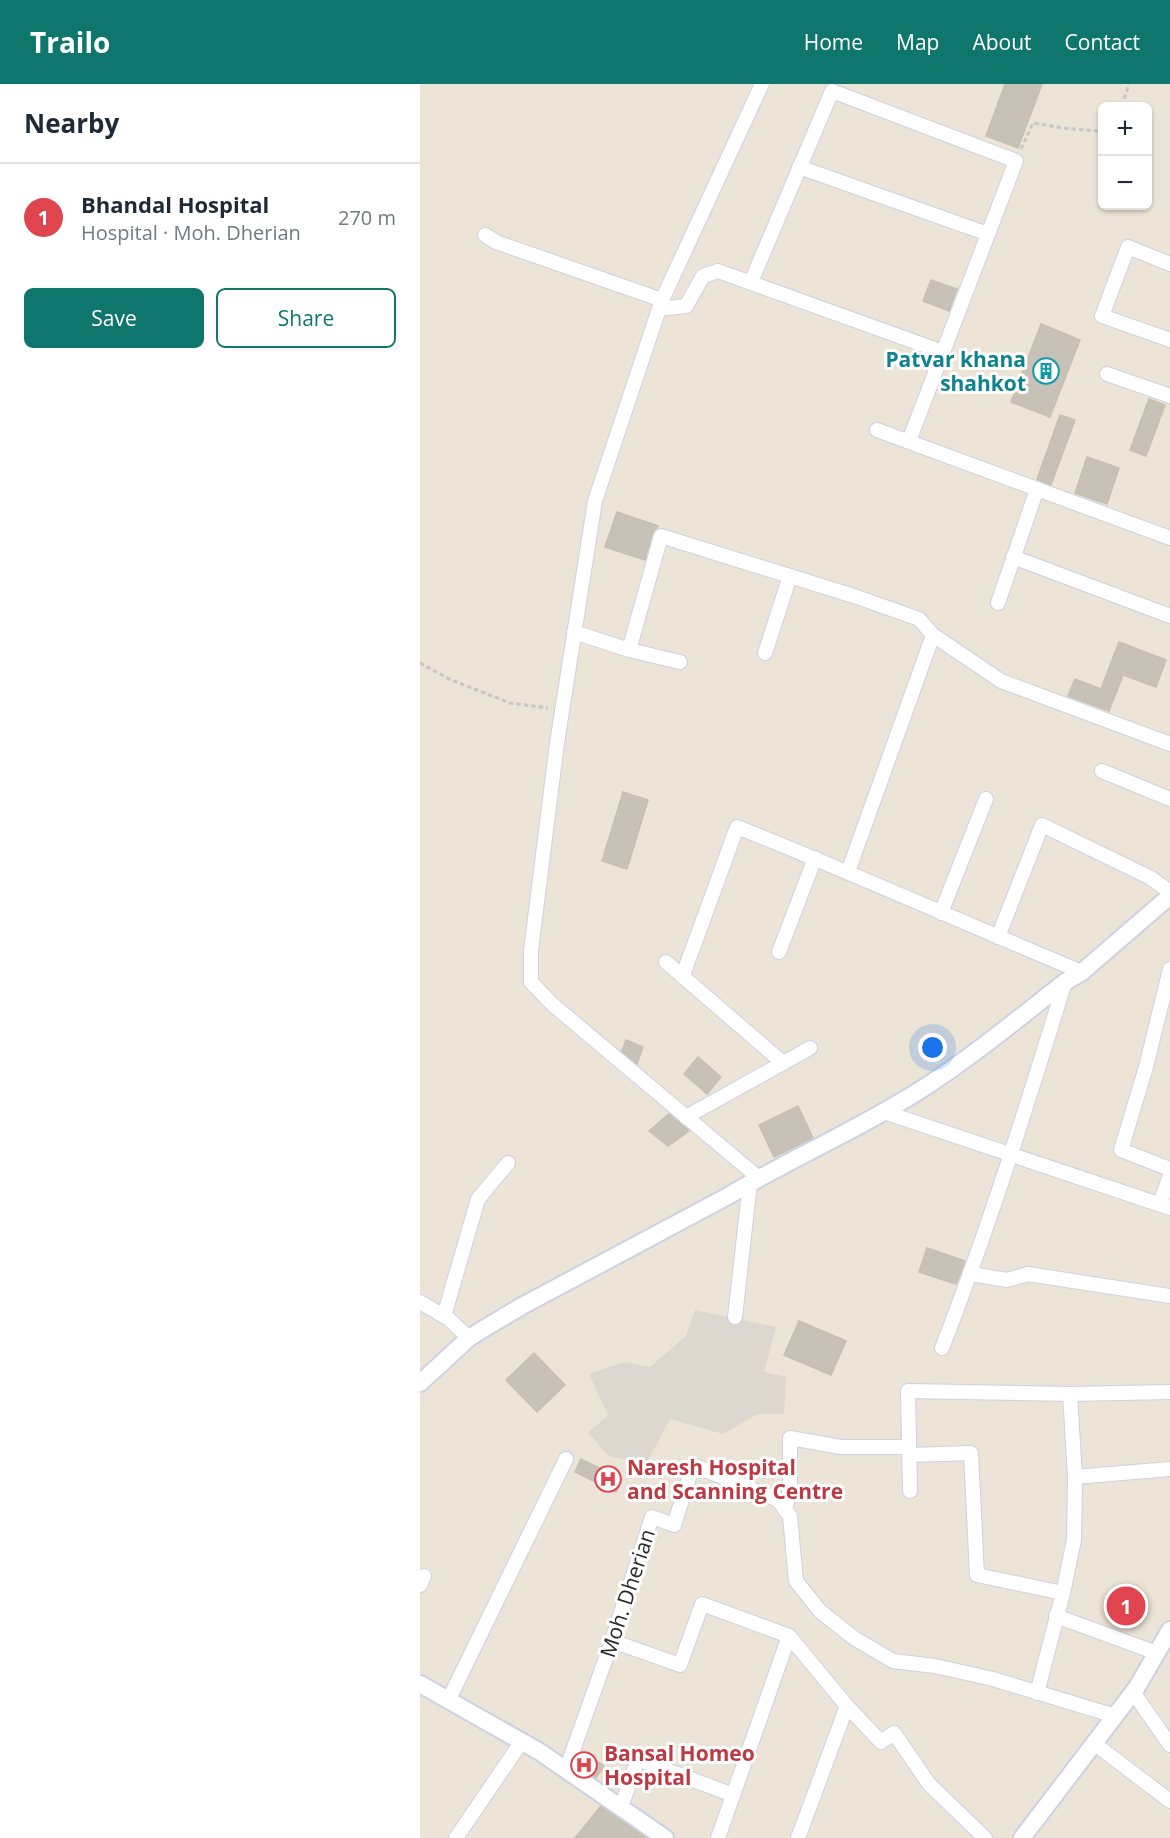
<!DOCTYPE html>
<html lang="en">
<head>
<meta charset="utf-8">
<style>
  :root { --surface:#fff; --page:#f6f6f7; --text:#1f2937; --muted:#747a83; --line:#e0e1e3; --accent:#0f766e }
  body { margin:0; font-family:"Open Sans",sans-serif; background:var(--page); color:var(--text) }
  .controls { position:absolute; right:18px; top:18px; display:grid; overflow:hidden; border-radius:9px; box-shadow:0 2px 4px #0004 }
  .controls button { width:54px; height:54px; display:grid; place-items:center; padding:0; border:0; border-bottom:2px solid var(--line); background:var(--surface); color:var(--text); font:30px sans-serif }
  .you { position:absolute; left:513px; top:964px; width:21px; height:21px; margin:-15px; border:4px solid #fff; border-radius:50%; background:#1a73e8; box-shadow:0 0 0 9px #1a73e833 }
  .badge { display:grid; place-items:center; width:39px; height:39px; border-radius:50%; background:var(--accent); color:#fff; font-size:20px; font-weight:700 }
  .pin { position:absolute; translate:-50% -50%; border:3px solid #fff; box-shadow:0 2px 6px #0006 }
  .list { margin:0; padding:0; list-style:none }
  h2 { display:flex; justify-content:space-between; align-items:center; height:78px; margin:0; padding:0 24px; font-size:26px }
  h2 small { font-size:20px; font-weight:400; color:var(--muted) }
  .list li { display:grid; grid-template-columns:39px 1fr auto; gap:18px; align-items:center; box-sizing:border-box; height:108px; padding:0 24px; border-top:2px solid var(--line) }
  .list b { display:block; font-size:22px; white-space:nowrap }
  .list p { margin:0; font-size:20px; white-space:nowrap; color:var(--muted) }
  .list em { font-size:20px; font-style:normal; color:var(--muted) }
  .actions { display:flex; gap:12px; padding:18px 24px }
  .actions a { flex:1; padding:14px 0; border:2px solid var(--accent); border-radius:9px; text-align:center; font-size:21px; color:var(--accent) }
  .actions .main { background:var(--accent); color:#fff }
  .map { position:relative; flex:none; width:750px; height:1754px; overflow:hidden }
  header { display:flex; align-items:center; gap:36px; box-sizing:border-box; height:84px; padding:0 30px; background:var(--accent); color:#fff }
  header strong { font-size:28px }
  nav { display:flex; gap:33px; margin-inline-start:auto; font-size:21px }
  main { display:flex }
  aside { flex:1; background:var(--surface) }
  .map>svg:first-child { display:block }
  .plaza { fill:#dcd7cf }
  .building { fill:#c7c1b8; stroke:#c7c0b1; stroke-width:1.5 }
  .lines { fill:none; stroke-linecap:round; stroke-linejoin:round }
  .minor-casing { stroke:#cdd1e3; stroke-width:16 }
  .tertiary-casing { stroke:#cdd1e3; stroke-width:20 }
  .path { stroke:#c7c7c7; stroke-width:3; stroke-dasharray:4.5 3; stroke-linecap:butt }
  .minor { stroke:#fff; stroke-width:14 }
  .tertiary { stroke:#fff; stroke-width:16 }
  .labels { text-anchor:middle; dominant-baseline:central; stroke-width:6; stroke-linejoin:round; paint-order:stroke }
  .culture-label { font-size:21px; font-weight:bold; fill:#0d838f; stroke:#fff; text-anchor:end }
  .health-label { font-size:21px; font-weight:bold; fill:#be3a42; stroke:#fff; text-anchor:start }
  .street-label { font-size:21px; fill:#282828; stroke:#fff }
</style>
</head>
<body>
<header>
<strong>Trailo</strong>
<nav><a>Home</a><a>Map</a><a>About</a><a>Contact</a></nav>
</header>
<main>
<aside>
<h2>Nearby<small></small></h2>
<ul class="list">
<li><span class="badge" style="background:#e0444e">1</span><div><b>Bhandal Hospital</b><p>Hospital · Moh. Dherian</p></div><em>270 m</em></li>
</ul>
<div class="actions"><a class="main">Save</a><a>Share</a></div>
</aside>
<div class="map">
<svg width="750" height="1754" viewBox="0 0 750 1754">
  <rect width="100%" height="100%" fill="#ece4d7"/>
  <path class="plaza" d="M275 1226 356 1243 344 1288 366 1293 364 1330H338L303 1350 250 1335 226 1380 189 1372 168 1349 188 1331 169 1290 204 1278 230 1283 266 1252Z"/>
  <g class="building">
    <path d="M585 0H622L598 64 566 52Z"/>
    <path d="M511 196 537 205 529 227 503 217Z"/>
    <path d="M621 240 660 256 630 333 591 318Z"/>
    <path d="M729 315 745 321 726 372 710 366Z"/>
    <path d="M640 331 655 336 631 401 617 395Z"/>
    <path d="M667 373 699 384 687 420 655 409Z"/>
    <path d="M197 428 238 442 232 450 225 476 185 463Z"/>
    <path d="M699 558 746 576 736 603 703 591 689 627 648 612 655 595 681 605Z"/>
    <path d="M203 708 228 716 207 785 182 777Z"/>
    <path d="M206 956 223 963 217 980 202 967Z"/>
    <path d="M278 973 301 993 287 1010 264 990Z"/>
    <path d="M378 1022 393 1054 354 1073 339 1041Z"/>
    <path d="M249 1030 269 1047 248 1062 229 1047Z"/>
    <path d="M507 1164 545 1177 536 1200 499 1188Z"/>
    <path d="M379 1237 426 1257 411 1291 364 1271Z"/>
    <path d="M114 1269 145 1301 117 1328 86 1296Z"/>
    <path d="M161 1375 202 1395 196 1408 155 1388Z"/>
    <path d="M706 1511 720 1516 714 1533 700 1527Z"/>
    <path d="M162 1668 184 1682 176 1694 157 1681Z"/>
    <path d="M181 1722 226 1754H155Z"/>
  </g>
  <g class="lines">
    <g class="minor-casing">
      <g id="minor">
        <path d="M379 83 568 150"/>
        <path d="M65 151 76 158 242 216"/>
        <path d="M750 180 708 163 682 232 750 256"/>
        <path d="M331 198 412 7 596 77 489 357"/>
        <path d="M239 225 266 222 283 192 298 187 523 268"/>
        <path d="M687 290 750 312"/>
        <path d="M457 346 617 405 578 519"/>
        <path d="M617 405 750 454"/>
        <path d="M593 473 750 532"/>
        <path d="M154 548 209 566 260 578"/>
        <path d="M209 566 241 452 437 513 499 535 513 551 581 597 750 660"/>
        <path d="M345 569 370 492"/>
        <path d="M682 687 750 715"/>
        <path d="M428 788 513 551"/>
        <path d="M521 829 566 715"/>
        <path d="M578 853 622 741 731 794 750 808"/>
        <path d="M359 868 395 774"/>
        <path d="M246 878 363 979"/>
        <path d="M750 885 726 983 701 1066 750 1085"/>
        <path d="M263 891 317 743C433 789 546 840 662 888"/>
        <path d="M464 1028 750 1124"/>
        <path d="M266 1033 390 964"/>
        <path d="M339 1094 132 920 111 898V866L137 659 175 417 242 216 342 0"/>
        <path d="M740 1120 750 1091"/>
        <path d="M551 1190 587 1196 608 1190 750 1212"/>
        <path d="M0 1218 29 1235 49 1254"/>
        <path d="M24 1232 58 1115 88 1079"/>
        <path d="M315 1233 330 1099"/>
        <path d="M522 1264C569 1144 607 1021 645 898"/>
        <path d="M490 1371 551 1369 557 1491 643 1509"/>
        <path d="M655 1393 750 1385"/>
        <path d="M490 1407 488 1307 650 1310 750 1308"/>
        <path d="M365 1426 370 1404V1354L421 1363H489"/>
        <path d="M0 1501 4 1492"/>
        <path d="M636 1532 737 1569"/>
        <path d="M192 1557 260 1581 282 1520 369 1552 427 1622 461 1658 474 1649 509 1700 565 1754"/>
        <path d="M713 1608 750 1661"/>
        <path d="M617 1609 643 1509 654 1456 655 1393 650 1310"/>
        <path d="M29 1615 146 1375"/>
        <path d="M675 1660 750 1717"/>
        <path d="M146 1686 192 1557 232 1433 254 1441 273 1381 358 1416 370 1432 376 1497 400 1527 434 1554 473 1577 515 1582 573 1595 695 1632"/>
        <path d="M201 1723 218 1675 313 1711"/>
        <path d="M36 1754 102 1657"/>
        <path d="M298 1754 369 1552"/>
        <path d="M378 1754 427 1622"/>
      </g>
    </g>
    <g class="tertiary-casing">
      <g id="tertiary">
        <path d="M0 1299 49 1254 70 1241 102 1222 308 1112C373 1073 442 1044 505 1003 554 971 599 934 645 898L662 888 750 812"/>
        <path d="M0 1600 120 1668 245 1754"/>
        <path d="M602 1754 717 1603 750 1546"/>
      </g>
    </g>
    <g class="path">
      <path d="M702 22 709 0"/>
      <path d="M601 65 613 39 642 44 678 47 682 43"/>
      <path d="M0 579 29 595 90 619 128 624"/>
    </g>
    <use href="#minor" class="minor"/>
    <use href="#tertiary" class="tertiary"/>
  </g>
  <defs>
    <g id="building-ring" transform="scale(1.35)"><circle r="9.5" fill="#fff" stroke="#0f9aa8" stroke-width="1.5"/><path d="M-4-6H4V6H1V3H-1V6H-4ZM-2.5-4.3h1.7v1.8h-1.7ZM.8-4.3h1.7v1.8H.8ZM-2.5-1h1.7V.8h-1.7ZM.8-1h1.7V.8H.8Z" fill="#0f9aa8"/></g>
    <g id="hospital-ring" transform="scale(1.35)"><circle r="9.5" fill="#fff" stroke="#e0444e" stroke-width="1.5"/><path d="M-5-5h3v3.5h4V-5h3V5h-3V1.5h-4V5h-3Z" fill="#e0444e"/></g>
  </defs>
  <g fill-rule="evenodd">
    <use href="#building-ring" x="626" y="287"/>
    <use href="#hospital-ring" x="188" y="1395"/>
    <use href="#hospital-ring" x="164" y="1681"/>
  </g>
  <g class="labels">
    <g class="culture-label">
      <text x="606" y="275">Patvar khana<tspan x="606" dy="24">shahkot</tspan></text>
    </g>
    <g class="health-label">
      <text x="207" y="1383">Naresh Hospital<tspan x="207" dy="24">and Scanning Centre</tspan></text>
      <text x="184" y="1669">Bansal Homeo<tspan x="184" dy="24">Hospital</tspan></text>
    </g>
    <g class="street-label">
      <text transform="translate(207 1509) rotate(-72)">Moh. Dherian</text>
    </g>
  </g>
</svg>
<div class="controls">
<button>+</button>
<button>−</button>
</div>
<div class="you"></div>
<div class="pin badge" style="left:706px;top:1522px;background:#e0444e">1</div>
</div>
</main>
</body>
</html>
